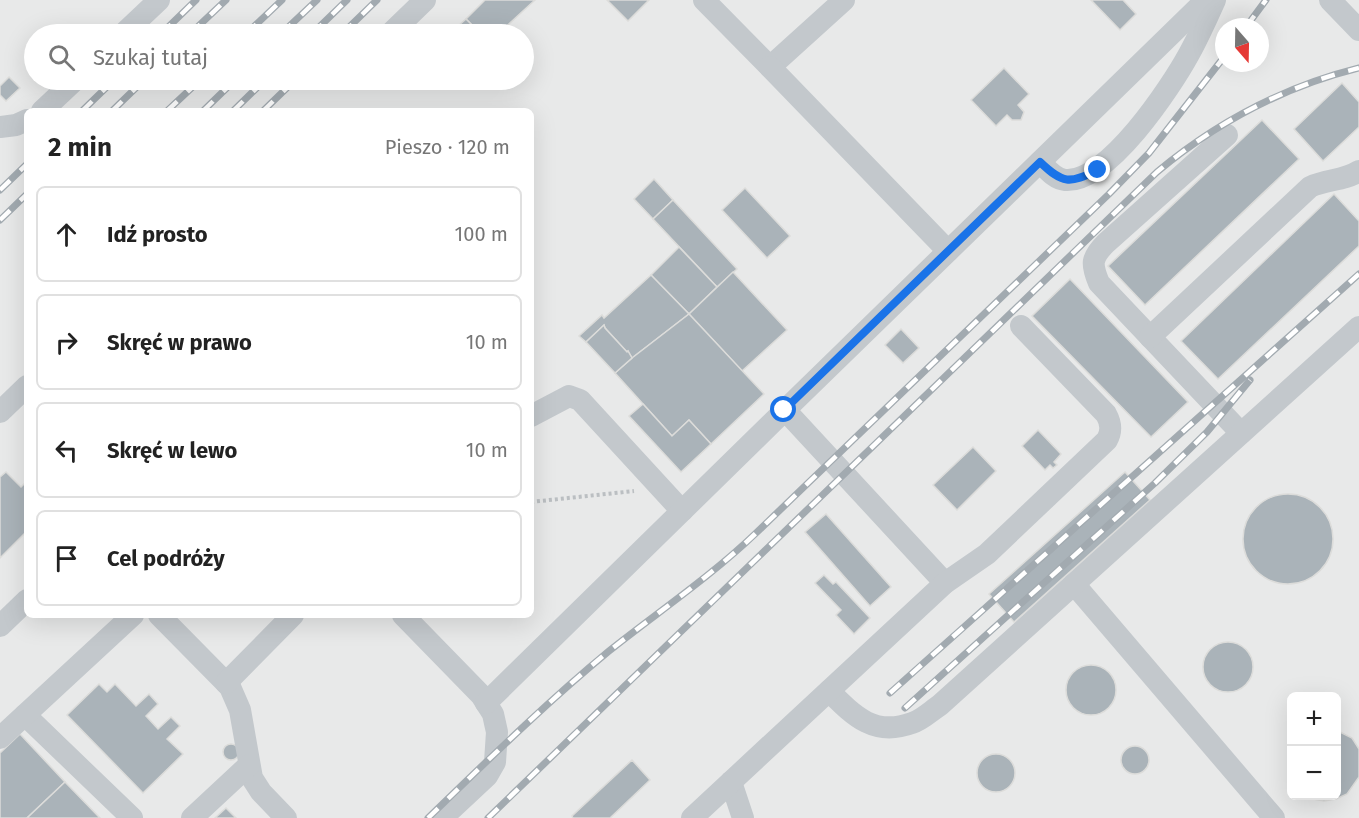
<!DOCTYPE html>
<html lang="pl">
<head>
<meta charset="utf-8">
<style>
  :root { --surface:#fff; --page:#f6f6f6; --text:#222; --muted:#767676; --line:#e0e0e0 }
  body { margin:0; font-family:"Fira Sans",sans-serif; background:var(--page); color:var(--text) }
  .controls { position:absolute; right:18px; bottom:18px; display:grid; overflow:hidden; border-radius:9px; box-shadow:0 6px 24px #0002 }
  .controls button { width:54px; height:54px; display:grid; place-items:center; padding:0; border:0; border-bottom:2px solid var(--line); background:var(--surface); color:var(--text); font:30px sans-serif }
  .compass { position:absolute; left:1215px; top:18px; width:54px; height:54px; border-radius:50%; background:var(--surface); box-shadow:0 6px 24px #0002; rotate:160deg }
  .stop { position:absolute; width:18px; height:18px; margin:-14px; border:4px solid #1a73e8; border-radius:50%; background:#fff }
  .stop.end { background:#1a73e8; border-color:#fff; box-shadow:0 2px 6px #0008 }
  .list { margin:0; padding:0; list-style:none }
  h2 { display:flex; justify-content:space-between; align-items:center; height:78px; margin:0; padding:0 24px; font-size:26px }
  h2 small { font-size:20px; font-weight:400; color:var(--muted) }
  .list li { display:grid; grid-template-columns:39px 1fr auto; gap:18px; align-items:center; box-sizing:border-box; height:96px; margin:0 12px 12px; padding:0 12px; border:2px solid var(--line); border-radius:9px }
  .list b { display:block; font-size:22px; white-space:nowrap }
  .list em { font-size:20px; font-style:normal; color:var(--muted) }
  .icon { flex:none; width:33px; height:33px; fill:none; stroke:currentColor; stroke-width:2; stroke-linecap:round; stroke-linejoin:round }
  .map { position:relative; flex:none; width:1359px; height:818px; overflow:hidden }
  .search { position:absolute; background:var(--surface); box-shadow:0 6px 24px #0002; left:24px; top:24px; width:510px; height:66px; display:flex; align-items:center; gap:15px; box-sizing:border-box; padding:0 21px; border-radius:33px; color:var(--muted); font-size:22px }
  .panel { position:absolute; background:var(--surface); box-shadow:0 6px 24px #0002; left:24px; top:108px; width:510px; height:510px; border-radius:9px }
  .map>svg:first-child { display:block }
  .built { fill:#e8e9e9; fill-rule:evenodd }
  .building { fill:#aab3b9; stroke:#dcdcda; stroke-width:1.5 }
  .lines { fill:none; stroke-linecap:round; stroke-linejoin:round }
  .path { stroke:#bbbfc2; stroke-width:4; stroke-dasharray:3 3; stroke-linecap:butt }
  .minor { stroke:#c3c8cc; stroke-width:22 }
  .rail-casing { stroke:#a2aab0; stroke-width:7 }
  .rail { stroke:#fff; stroke-width:4.5; stroke-dasharray:14; stroke-linecap:butt }
  .route { stroke:#1a73e8; stroke-width:8 }
</style>
</head>
<body>
<div class="map">
<svg width="1359" height="818" viewBox="0 0 1359 818">
  <rect width="100%" height="100%" fill="#fafaf8"/>
  <path class="built" d="M0 0H1359V818H0ZM1224 27H1260V63H1224ZM34 34H524V80H34ZM27 111H531V615H27ZM1292 696H1336V796H1292Z"/>
  <g class="building">
    <path d="M485 0H535L498 34H481L466 19Z"/>
    <path d="M607 0H649L628 21Z"/>
    <path d="M1091 0H1123L1136 14 1120 30Z"/>
    <path d="M466 19 481 34H449Z"/>
    <path d="M1004 68 1029 94 1018 105 1024 112 1021 120H1012L1007 115 996 126 971 100Z"/>
    <path d="M9 77 20 88 6 101 0 95V86Z"/>
    <path d="M1342 83 1359 102V127L1323 161 1294 129Z"/>
    <path d="M1262 120 1299 159 1145 305 1108 266Z"/>
    <path d="M654 179 673 200 653 219 634 199Z"/>
    <path d="M745 188 790 236 767 258 722 210Z"/>
    <path d="M1334 194 1359 221V246L1218 379 1181 341Z"/>
    <path d="M673 200 737 269 717 287 653 219Z"/>
    <path d="M679 247 717 287 689 314 651 275Z"/>
    <path d="M733 272 787 330 742 371 689 314Z"/>
    <path d="M651 275 689 314 632 358 628 351 627 352 605 328 604 325 586 342 579 336 602 315 604 318Z"/>
    <path d="M1070 279 1188 402 1151 437 1032 316Z"/>
    <path d="M689 314 764 394 711 444 689 420 672 436 615 373 632 358Z"/>
    <path d="M604 325 605 328 627 352 628 351 632 358 615 373 586 342Z"/>
    <path d="M901 329 919 348 903 363 885 345Z"/>
    <path d="M643 404 672 436 689 420 711 444 681 472 629 416Z"/>
    <path d="M1038 430 1061 454 1054 462 1057 465 1053 468 1050 465 1045 470 1022 446Z"/>
    <path d="M973 447 996 471 957 510 933 485Z"/>
    <path d="M6 472 21 487 24 484 27 487V531L0 558V477Z"/>
    <path d="M1125 472 1150 500 1014 622 989 594Z"/>
    <circle cx="1288" cy="539" r="45"/>
    <path d="M826 514 891 587 870 606 805 532Z"/>
    <path d="M824 575 833 584 836 582 870 618 854 634 836 615 841 610 815 583Z"/>
    <circle cx="1228" cy="667" r="25"/>
    <circle cx="1091" cy="690" r="25"/>
    <path d="M99 684 107 692 115 684 136 706 149 694 158 704 146 716 158 729 171 717 180 726 167 739 183 754 143 793 67 715Z"/>
    <path d="M1336 730 1352 738 1359 749V777L1347 794 1336 799 1324 801 1313 799 1307 796H1336Z"/>
    <path d="M20 734 65 782 27 818H0V753Z"/>
    <circle cx="231" cy="752" r="8"/>
    <circle cx="1135" cy="760" r="14"/>
    <circle cx="996" cy="773" r="19"/>
    <path d="M632 760 650 780 610 818H573L572 816Z"/>
    <path d="M65 782 100 818H27Z"/>
    <path d="M226 808 236 818H215Z"/>
  </g>
  <g class="lines">
    <path class="path" d="M531 502 634 491"/>
    <g class="minor">
      <path d="M704 0 770 67 844 0"/>
      <path d="M1330 0 1359 30"/>
      <path d="M123 34 159 0"/>
      <path d="M390 34 425 0"/>
      <path d="M770 67 948 251"/>
      <path d="M42 111 75 80"/>
      <path d="M0 127 16 125 27 120"/>
      <path d="M1227 135 1106 243C1091 258 1091 264 1099 283L1241 433"/>
      <path d="M1040 162C1047 169 1054 179 1065 180 1107 184 1171 87 1189 54 1199 36 1207 18 1215 0"/>
      <path d="M1150 337 1310 187C1326 179 1344 181 1359 171"/>
      <path d="M785 410 945 583"/>
      <path d="M0 412 27 386"/>
      <path d="M531 416 569 396 580 400 682 511"/>
      <path d="M1074 584 1274 818"/>
      <path d="M159 615 230 687 240 710 252 778 261 792 286 818"/>
      <path d="M403 615 481 695 493 714 497 732 495 762 487 776 442 818"/>
      <path d="M0 626 27 600"/>
      <path d="M226 683 293 615"/>
      <path d="M829 691C854 716 874 737 912 723 922 720 931 711 940 705L1359 327"/>
      <path d="M486 703 785 410 1206 0"/>
      <path d="M25 715 132 818"/>
      <path d="M0 738 133 615"/>
      <path d="M731 782 743 818"/>
      <path d="M192 818 249 765"/>
      <path d="M692 818 945 583 987 554 1107 440C1112 431 1111 423 1106 414L1021 326"/>
    </g>
    <g class="rail-casing">
      <g id="rail">
        <path d="M1246 27 1266 0"/>
        <path d="M161 34 196 0"/>
        <path d="M190 34 226 0"/>
        <path d="M246 34 282 0"/>
        <path d="M281 34 317 0"/>
        <path d="M312 34 347 0"/>
        <path d="M342 34 377 0"/>
        <path d="M82 111 114 80"/>
        <path d="M112 111 144 80"/>
        <path d="M167 111 200 80"/>
        <path d="M203 111 235 80"/>
        <path d="M233 111 265 80"/>
        <path d="M263 111 295 80"/>
        <path d="M0 190 27 164"/>
        <path d="M0 220 27 194"/>
        <path d="M890 693 1359 274"/>
        <path d="M905 708 1155 483 1207 432 1250 380"/>
        <path d="M428 818C487 761 546 703 609 651 658 612 710 577 755 534L1109 194 1149 153 1224 57"/>
        <path d="M488 818 1157 172C1217 122 1283 87 1359 68"/>
      </g>
    </g>
    <use href="#rail" class="rail"/>
  </g>
  <g class="lines">
    <path class="route" d="M784 410 1040 162C1063 184 1069 184 1098 170"/>
  </g>
</svg>
<div class="controls">
<button>+</button>
<button>−</button>
</div>
<svg class="compass" viewBox="-18 -18 36 36"><path d="M0-13l5 13h-10z" fill="#e53935"/><path d="M0 13l5-13h-10z" fill="#767676"/></svg>
<div class="stop" style="left:784px;top:410px"></div>
<div class="stop end" style="left:1098px;top:170px"></div>
<div class="search"><svg class="icon" aria-label="search" viewBox="0 0 24 24"><circle cx="10" cy="10" r="6"/><path d="M15 15l6 6"/></svg>Szukaj tutaj</div>
<section class="panel">
<h2>2 min<small>Pieszo · 120 m</small></h2>
<ul class="list">
<li><svg class="icon" aria-label="ahead" viewBox="0 0 24 24"><path d="M12 20V5M6 11l6-6 6 6"/></svg><div><b>Idź prosto</b></div><em>100 m</em></li>
<li><svg class="icon" aria-label="right" viewBox="0 0 24 24"><path d="M7 20v-9h11M14 6l5 5-5 5"/></svg><div><b>Skręć w prawo</b></div><em>10 m</em></li>
<li><svg class="icon" aria-label="left" viewBox="0 0 24 24"><path d="M17 20v-9H6M10 6l-5 5 5 5"/></svg><div><b>Skręć w lewo</b></div><em>10 m</em></li>
<li><svg class="icon" aria-label="arrive" viewBox="0 0 24 24"><path d="M6 21V4h12l-3 4 3 4H6"/></svg><div><b>Cel podróży</b></div></li>
</ul>
</section>
</div>
</body>
</html>
